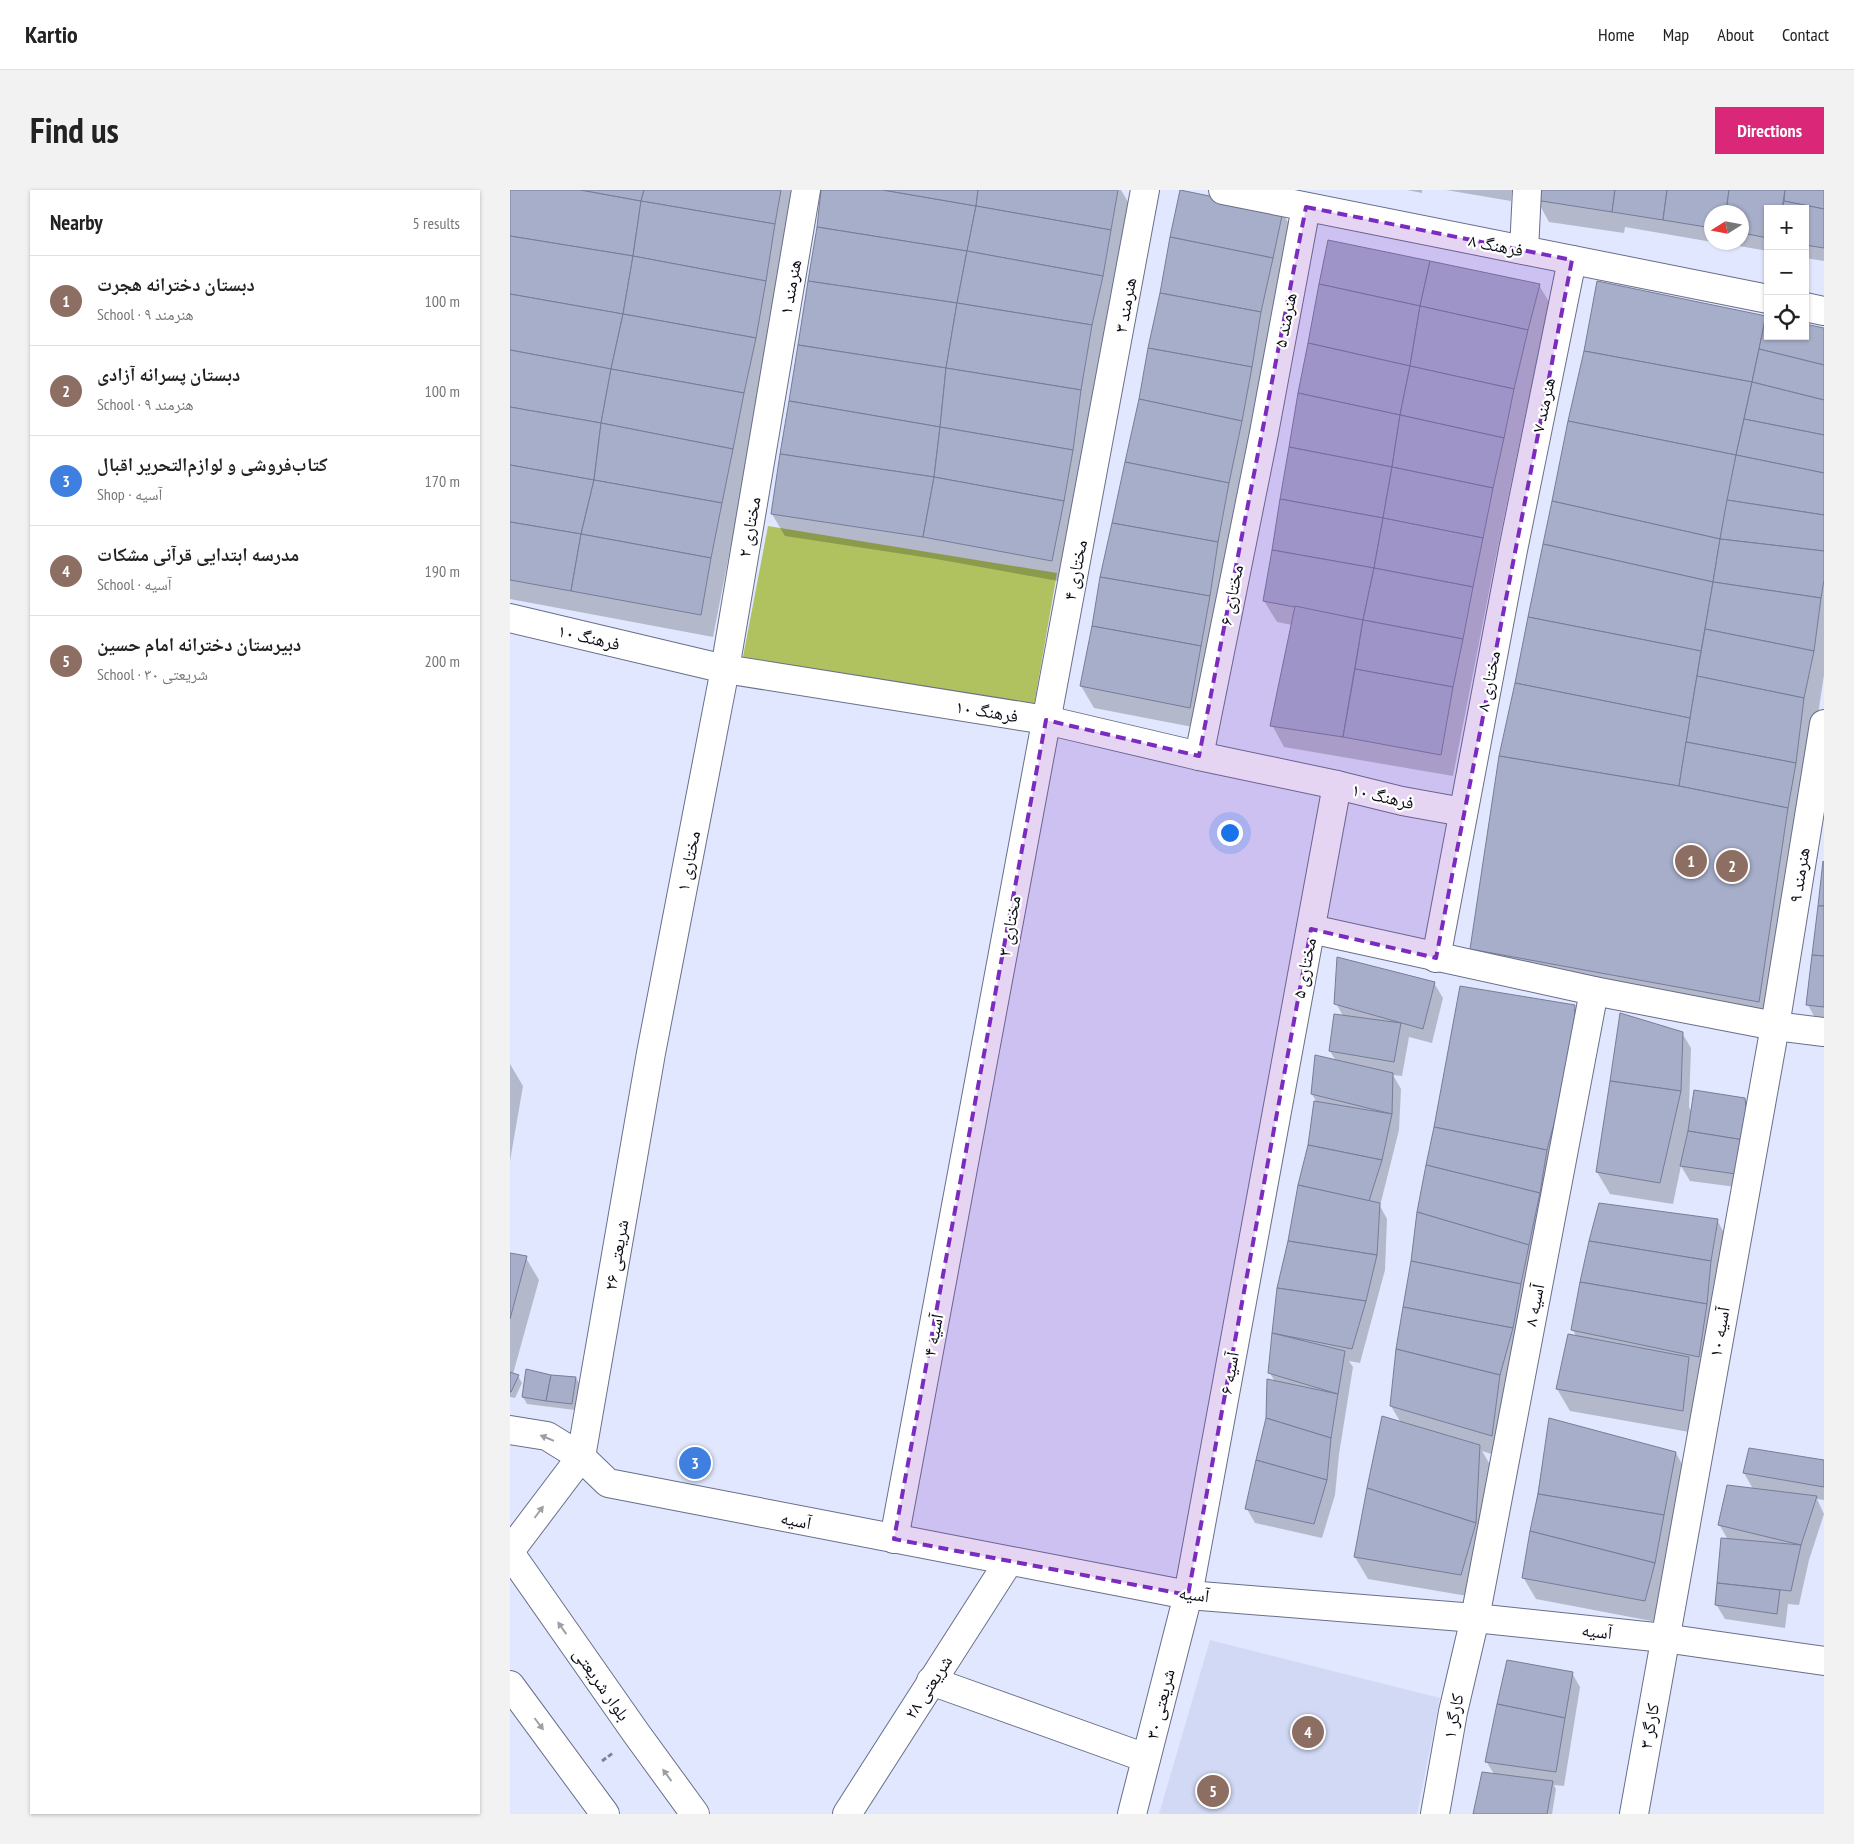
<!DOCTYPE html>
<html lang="en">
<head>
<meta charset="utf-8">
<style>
  :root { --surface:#fff; --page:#f2f2f2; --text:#222; --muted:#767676; --line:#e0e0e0; --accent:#db2777 }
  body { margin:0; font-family:"PT Sans Narrow","Noto Naskh Arabic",sans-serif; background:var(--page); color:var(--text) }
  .controls { position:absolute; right:15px; top:15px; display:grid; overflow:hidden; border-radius:0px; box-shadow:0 1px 4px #0004 }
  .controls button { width:45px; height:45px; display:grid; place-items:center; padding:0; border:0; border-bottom:1px solid var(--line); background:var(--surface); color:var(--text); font:25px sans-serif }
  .compass { position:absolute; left:1194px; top:15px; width:45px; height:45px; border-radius:50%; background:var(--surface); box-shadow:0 1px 4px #0004; rotate:259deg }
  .you { position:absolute; left:719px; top:642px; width:18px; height:18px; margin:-12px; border:4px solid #fff; border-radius:50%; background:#1a73e8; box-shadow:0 0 0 8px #1a73e833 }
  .badge { display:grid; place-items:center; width:32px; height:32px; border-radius:50%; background:var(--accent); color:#fff; font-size:16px; font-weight:700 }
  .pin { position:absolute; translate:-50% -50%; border:2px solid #fff; box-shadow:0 1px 5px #0006 }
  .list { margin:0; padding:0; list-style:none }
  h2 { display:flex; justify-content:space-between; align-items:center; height:65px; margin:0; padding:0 20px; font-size:21px }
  h2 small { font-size:16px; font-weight:400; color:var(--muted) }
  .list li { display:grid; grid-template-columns:32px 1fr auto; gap:15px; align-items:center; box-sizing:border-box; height:90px; padding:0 20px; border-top:1px solid var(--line) }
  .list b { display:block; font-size:19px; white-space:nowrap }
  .list p { margin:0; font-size:16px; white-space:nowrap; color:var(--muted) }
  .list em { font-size:16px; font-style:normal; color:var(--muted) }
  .icon { flex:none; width:28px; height:28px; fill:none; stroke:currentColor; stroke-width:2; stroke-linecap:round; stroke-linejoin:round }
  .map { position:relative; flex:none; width:1314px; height:1624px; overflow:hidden; border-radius:0px }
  header { display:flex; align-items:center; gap:30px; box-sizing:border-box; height:70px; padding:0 25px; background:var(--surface); border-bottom:1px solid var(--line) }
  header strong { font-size:24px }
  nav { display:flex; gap:28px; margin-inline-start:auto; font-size:18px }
  .intro { display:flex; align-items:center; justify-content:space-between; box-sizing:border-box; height:120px; padding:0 30px }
  h1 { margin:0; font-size:35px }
  .button { padding:12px 22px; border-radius:0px; background:var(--accent); color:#fff; font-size:18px; font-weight:700 }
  main { display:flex; gap:30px; padding:0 30px }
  aside { flex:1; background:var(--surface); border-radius:0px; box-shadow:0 1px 4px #0004 }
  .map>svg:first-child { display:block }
  .built { fill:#d2d9f5 }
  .green { fill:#b0c15f }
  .shadow { fill:#0003 }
  .building { fill:#a7aeca; stroke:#777d97 }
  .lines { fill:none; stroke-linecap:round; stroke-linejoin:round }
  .minor-casing { stroke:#696f89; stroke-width:30 }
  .secondary-casing { stroke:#696f89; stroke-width:30 }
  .path { stroke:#7f8393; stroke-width:3; stroke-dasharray:5 2.5; stroke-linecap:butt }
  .minor { stroke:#fff; stroke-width:28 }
  .secondary { stroke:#fff; stroke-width:28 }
  .oneway { fill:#9e9fa3 }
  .marked { fill:#7b2cbf; fill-opacity:0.2; stroke:#7b2cbf; stroke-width:4; stroke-dasharray:10 6; stroke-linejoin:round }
  .labels { text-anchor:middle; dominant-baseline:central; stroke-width:4.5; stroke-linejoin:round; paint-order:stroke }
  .street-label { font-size:18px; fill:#0d0f18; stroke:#fff }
</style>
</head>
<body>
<header>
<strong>Kartio</strong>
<nav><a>Home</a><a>Map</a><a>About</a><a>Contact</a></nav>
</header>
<div class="intro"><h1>Find us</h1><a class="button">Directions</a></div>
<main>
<aside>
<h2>Nearby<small>5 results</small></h2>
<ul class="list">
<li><span class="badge" style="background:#8d6e63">1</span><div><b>دبستان دخترانه هجرت</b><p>School · هنرمند ۹</p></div><em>100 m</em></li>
<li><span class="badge" style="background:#8d6e63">2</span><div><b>دبستان پسرانه آزادی</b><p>School · هنرمند ۹</p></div><em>100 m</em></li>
<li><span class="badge" style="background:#3f7fe0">3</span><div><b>کتاب‌فروشی و لوازم‌التحریر اقبال</b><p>Shop · آسیه</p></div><em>170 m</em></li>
<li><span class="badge" style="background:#8d6e63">4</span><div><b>مدرسه ابتدایی قرآنی مشکات</b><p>School · آسیه</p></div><em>190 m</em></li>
<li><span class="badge" style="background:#8d6e63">5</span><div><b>دبیرستان دخترانه امام حسین</b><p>School · شریعتی ۳۰</p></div><em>200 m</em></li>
</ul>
</aside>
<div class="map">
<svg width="1314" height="1624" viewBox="0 0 1314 1624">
  <rect width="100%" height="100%" fill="#e1e7fe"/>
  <path class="built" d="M700 1450 930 1508 907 1624H649Z"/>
  <path class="green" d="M258 336 547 383 524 515 233 467Z"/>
  <g class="shadow">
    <path d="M0 0H287L268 114 203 447 0 409Z"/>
    <path d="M313 0H611L621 17 554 392 426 369 275 346 262 324Z"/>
    <path d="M897 0H912V3Z"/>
    <path d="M936 0H1002L1001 11Z"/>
    <path d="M1028 0H1314V71L1295 68V19H1258V61L1206 52H1232V22H1202V52L1115 37 1114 43 1039 32 1027 10Z"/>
    <path d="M772 22 785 44 693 539 584 518 571 496Z"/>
    <path d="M1088 92 1258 128V146H1295L1314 139V485L1261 834 974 780 961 758 1043 312Z"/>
    <path d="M1029 95 1042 117 1016 221 985 371 943 586 774 557 762 535 782 435 767 432 754 411Z"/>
    <path d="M1314 675V837H1310L1298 815Z"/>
    <path d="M924 793 933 808 922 853 899 847 892 886 883 885 891 899 889 940 870 1016 877 1029 875 1080 850 1173 839 1171 843 1177 829 1264 825 1305 812 1348 745 1333 737 1319 765 1192 760 1183 768 1098 807 913 802 904 826 871 820 861 833 826 826 813Z"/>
    <path d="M1064 816 1081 845 994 1268 972 1261 982 1278 963 1407 858 1389 845 1367 891 1233 881 1216Z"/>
    <path d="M1172 843 1181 858 1179 917 1181 921 1234 909 1243 924 1241 999 1180 991 1171 976 1163 1014 1100 1004 1087 982 1102 891Z"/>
    <path d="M0 874 13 896 0 971Z"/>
    <path d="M1207 1030 1219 1052 1185 1243 1060 1221 1047 1199 1059 1145 1066 1146 1063 1140Z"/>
    <path d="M0 1065 16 1068 29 1090 3 1184 8 1186 12 1193 5 1208 0 1207Z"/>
    <path d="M41 1186 66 1188 70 1195 65 1220 17 1214 13 1207Z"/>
    <path d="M1040 1230 1166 1263 1178 1285 1147 1432 1026 1409 1013 1387Z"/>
    <path d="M1314 1271V1310L1307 1309 1314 1324 1299 1370 1289 1415 1278 1414 1275 1438 1215 1429 1206 1414 1212 1350H1218L1209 1334 1243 1299 1234 1283Z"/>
    <path d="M1062 1483 1070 1497 1054 1596 1044 1595 1046 1599 1042 1624H965L984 1584 976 1571Z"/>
  </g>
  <g class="building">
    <path d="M0 0H71L131 11 123 66 0 46Z"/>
    <path d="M71 0H134L131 11Z"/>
    <path d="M134 0H271L265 34 131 11Z"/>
    <path d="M311 0H373L466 16 457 61 307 37Z"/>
    <path d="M373 0H468L466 16Z"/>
    <path d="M468 0H608L601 40 466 16Z"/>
    <path d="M670 0 773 21 763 68 660 47Z"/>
    <path d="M1027 0H1105L1102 22 1025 10Z"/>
    <path d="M1105 0H1157L1153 30 1102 22Z"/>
    <path d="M1157 0H1219L1216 22H1202V38L1153 30Z"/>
    <path d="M1219 0H1275L1272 19H1258V48L1232 43V22H1216Z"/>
    <path d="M1275 0H1314V19L1274 11Z"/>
    <path d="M131 11 265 34 256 91 123 66Z"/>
    <path d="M1274 11 1314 19V58L1295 55V19H1272Z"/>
    <path d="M466 16 601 40 593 86 457 61Z"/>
    <path d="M307 37 457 61 447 113 298 91Z"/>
    <path d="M0 46 123 66 113 124 0 104Z"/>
    <path d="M660 47 763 68 751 122 650 103Z"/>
    <path d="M818 50 920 71 910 116 809 94Z"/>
    <path d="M457 61 593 86 582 135 447 113Z"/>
    <path d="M123 66 256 91 246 148 113 124Z"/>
    <path d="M920 71 1030 94 1018 140 910 116Z"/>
    <path d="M298 91 447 113 436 178 288 155Z"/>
    <path d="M1087 91 1256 126 1242 192 1074 161Z"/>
    <path d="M809 94 910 116 900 176 798 153Z"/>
    <path d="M650 103 751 122 742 177 638 158Z"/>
    <path d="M0 104 113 124 101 179 0 160Z"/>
    <path d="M447 113 582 135 571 200 436 178Z"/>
    <path d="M910 116 1018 140 1004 199 900 176Z"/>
    <path d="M113 124 246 148 234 203 101 179Z"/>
    <path d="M1256 126 1258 146H1295V134L1314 138V175L1249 159Z"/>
    <path d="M798 153 900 176 890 225 788 203Z"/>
    <path d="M288 155 436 178 430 237 279 211Z"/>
    <path d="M638 158 742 177 732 231 629 209Z"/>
    <path d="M1249 159 1314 175V210L1242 192Z"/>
    <path d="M0 160 101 179 91 233 0 217Z"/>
    <path d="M1074 161 1242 192 1226 265 1058 231Z"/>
    <path d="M900 176 1004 199 994 248 890 225Z"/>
    <path d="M436 178 571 200 563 260 430 237Z"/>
    <path d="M101 179 234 203 223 259 91 233Z"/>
    <path d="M1242 192 1314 210V245L1234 229Z"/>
    <path d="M788 203 890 225 882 277 779 257Z"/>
    <path d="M629 209 732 231 719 293 615 272Z"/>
    <path d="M279 211 430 237 424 287 270 264Z"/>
    <path d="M0 217 91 233 84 290 0 275Z"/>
    <path d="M890 225 994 248 983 298 882 277Z"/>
    <path d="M1234 229 1314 245V283L1226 265Z"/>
    <path d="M1058 231 1226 265 1210 349 1042 311Z"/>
    <path d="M91 233 223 259 212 313 84 290Z"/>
    <path d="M430 237 563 260 554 311 424 287Z"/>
    <path d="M779 257 882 277 873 328 770 309Z"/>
    <path d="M270 264 424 287 413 347 261 324Z"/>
    <path d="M1226 265 1314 283V325L1217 310Z"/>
    <path d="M615 272 719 293 708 352 602 333Z"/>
    <path d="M0 275 84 290 71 344 0 332Z"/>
    <path d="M882 277 983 298 973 348 873 328Z"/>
    <path d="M424 287 554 311 542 371 413 347Z"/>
    <path d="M84 290 212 313 201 368 71 344Z"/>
    <path d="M770 309 873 328 864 378 762 360Z"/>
    <path d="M1217 310 1314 325V361L1210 349Z"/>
    <path d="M1042 311 1210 349 1203 392 1033 354Z"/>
    <path d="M873 328 973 348 963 397 864 378Z"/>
    <path d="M0 332 71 344 61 401 0 390Z"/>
    <path d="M602 333 708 352 700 406 590 387Z"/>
    <path d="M71 344 201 368 191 425 61 401Z"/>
    <path d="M1210 349 1314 361V390L1311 408 1203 392Z"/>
    <path d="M1033 354 1203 392 1191 461 1018 427Z"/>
    <path d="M762 360 864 378 853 430 753 411Z"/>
    <path d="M864 378 963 397 953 449 853 430Z"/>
    <path d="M590 387 700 406 691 456 582 436Z"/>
    <path d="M1203 392 1311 408 1304 461 1195 439Z"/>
    <path d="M785 416 853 430 833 547 760 536Z"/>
    <path d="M1018 427 1191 461 1180 528 1005 493Z"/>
    <path d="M853 430 953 449 943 497 845 479Z"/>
    <path d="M582 436 691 456 680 518 570 496Z"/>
    <path d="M1195 439 1304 461 1294 508 1187 486Z"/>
    <path d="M845 479 943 497 931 565 833 547Z"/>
    <path d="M1187 486 1294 508 1286 573 1176 552Z"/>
    <path d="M1005 493 1180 528 1169 596 989 566Z"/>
    <path d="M1176 552 1286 573 1278 618 1169 596Z"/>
    <path d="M989 566 1169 596 1278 618 1249 812 960 759Z"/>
    <path d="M1313 671 1314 672V716H1308Z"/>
    <path d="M1308 716H1314V766L1302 765Z"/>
    <path d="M1302 765 1314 766V817L1296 815Z"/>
    <path d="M827 767 925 792 913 839 824 814Z"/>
    <path d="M950 796 1065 815 1063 862 1037 960 924 937Z"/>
    <path d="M1110 823 1173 842 1171 901 1100 891Z"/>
    <path d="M824 824 891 833 884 872 819 861Z"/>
    <path d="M805 865 883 883 882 924 801 904Z"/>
    <path d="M1100 891 1171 901 1150 993 1086 982Z"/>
    <path d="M1184 900 1235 908 1240 951 1178 941Z"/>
    <path d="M804 911 882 924 872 970 798 955Z"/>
    <path d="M924 937 1037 960 1030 1003 916 975Z"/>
    <path d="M1178 941 1240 951 1233 985 1170 976Z"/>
    <path d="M798 955 872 970 859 1011 788 995Z"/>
    <path d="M916 975 1030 1003 1019 1055 907 1022Z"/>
    <path d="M788 995 870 1013 867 1065 778 1051Z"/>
    <path d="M1089 1013 1208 1029 1201 1071 1079 1051Z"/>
    <path d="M907 1022 1019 1055 1011 1094 901 1071Z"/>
    <path d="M778 1051 867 1065 856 1111 767 1098Z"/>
    <path d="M1079 1051 1201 1071 1197 1114 1070 1092Z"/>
    <path d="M0 1063 17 1066 0 1129Z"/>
    <path d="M901 1071 1011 1094 1003 1138 893 1117Z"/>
    <path d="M1070 1092 1197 1114 1189 1167 1061 1140Z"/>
    <path d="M767 1098 856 1111 842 1159 762 1143Z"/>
    <path d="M893 1117 1003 1138 990 1185 886 1159Z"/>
    <path d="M762 1143 835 1161 828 1204 758 1183Z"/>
    <path d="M1058 1144 1179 1167 1173 1221 1046 1199Z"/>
    <path d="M886 1159 990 1185 982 1246 880 1216Z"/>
    <path d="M16 1179 41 1185 36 1211 12 1207Z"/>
    <path d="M0 1182 9 1185 1 1202H0Z"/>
    <path d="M41 1185 66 1187 62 1214 36 1211Z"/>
    <path d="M757 1189 828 1204 821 1248 756 1228Z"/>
    <path d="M872 1226 970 1255 966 1333 857 1298Z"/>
    <path d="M756 1228 821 1248 817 1290 746 1270Z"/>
    <path d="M1039 1228 1166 1262 1154 1325 1028 1304Z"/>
    <path d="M1239 1258 1314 1270V1297L1233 1283Z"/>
    <path d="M746 1270 817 1290 804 1334 735 1319Z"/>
    <path d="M1217 1295 1307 1306 1291 1355 1208 1335Z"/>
    <path d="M857 1298 966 1333 951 1385 844 1367Z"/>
    <path d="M1028 1304 1154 1325 1145 1373 1020 1341Z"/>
    <path d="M1020 1341 1145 1373 1135 1411 1012 1388Z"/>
    <path d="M1211 1348 1291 1355 1281 1401 1207 1393Z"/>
    <path d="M1207 1393 1270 1400 1267 1424 1205 1415Z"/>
    <path d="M997 1470 1063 1482 1055 1528 987 1514Z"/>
    <path d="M987 1514 1055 1528 1046 1582 975 1572Z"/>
    <path d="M972 1582 1043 1591 1037 1624H963Z"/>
  </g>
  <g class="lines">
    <g class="minor-casing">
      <g id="minor">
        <path d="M713 0 1258 109"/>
        <path d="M1014 60 1017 0"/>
        <path d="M1295 117 1314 121"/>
        <path d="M0 428 215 479 536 530 689 566 827 595 892 611 953 622"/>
        <path d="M689 566 754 243 796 17"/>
        <path d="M801 739 1084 801 1265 836 1314 842"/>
        <path d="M926 768 1003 360 1062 70"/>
        <path d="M0 1240 37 1246 71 1267 98 1293 678 1405 965 1428 1154 1448 1314 1471"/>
        <path d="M384 1349 635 0"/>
        <path d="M0 1361 71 1267 141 863 215 479 296 0"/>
        <path d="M421 1491 636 1568"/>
        <path d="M337 1624 499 1371"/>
        <path d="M622 1624 678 1405 827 595"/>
        <path d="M925 1624 943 1522 965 1428 1084 801"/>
        <path d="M1124 1624 1265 836 1314 534"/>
      </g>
    </g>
    <g class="secondary-casing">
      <g id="secondary">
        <path d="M0 1363 126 1543 185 1624"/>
        <path d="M0 1495 95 1624"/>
      </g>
    </g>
    <path class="path" d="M92 1571 103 1563"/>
    <use href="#minor" class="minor"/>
    <use href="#secondary" class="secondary"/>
  </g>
  <defs><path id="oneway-solid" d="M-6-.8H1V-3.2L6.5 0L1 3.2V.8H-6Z" transform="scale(1.25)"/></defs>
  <g class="oneway">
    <use href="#oneway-solid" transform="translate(37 1248) rotate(-158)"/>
    <use href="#oneway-solid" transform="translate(29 1322) rotate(-53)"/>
    <use href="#oneway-solid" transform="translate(52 1438) rotate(-125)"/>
    <use href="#oneway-solid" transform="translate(29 1534) rotate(53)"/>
    <use href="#oneway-solid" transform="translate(157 1585) rotate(-126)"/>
  </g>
  <path class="marked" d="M796 17 1062 70 926 768 801 739 678 1405 384 1349 536 530 689 566Z"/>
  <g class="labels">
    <g class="street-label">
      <text transform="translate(986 55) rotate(11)">فرهنگ ۸</text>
      <text transform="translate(280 97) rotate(-80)">هنرمند ۱</text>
      <text transform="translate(615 115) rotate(-80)">هنرمند ۳</text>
      <text transform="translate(775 130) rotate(-79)">هنرمند ۵</text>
      <text transform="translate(1033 215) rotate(-78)">هنرمند ۷</text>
      <text transform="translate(239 337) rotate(-80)">مختاری ۲</text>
      <text transform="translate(565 380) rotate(-79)">مختاری ۴</text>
      <text transform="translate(721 405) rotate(-79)">مختاری ۶</text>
      <text transform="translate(79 447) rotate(13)">فرهنگ ۱۰</text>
      <text transform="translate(978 491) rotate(-79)">مختاری ۸</text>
      <text transform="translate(477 521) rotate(9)">فرهنگ ۱۰</text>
      <text transform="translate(873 606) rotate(13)">فرهنگ ۱۰</text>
      <text transform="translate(178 671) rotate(-79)">مختاری ۱</text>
      <text transform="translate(1289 685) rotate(-81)">هنرمند ۹</text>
      <text transform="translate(499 736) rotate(-80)">مختاری ۳</text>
      <text transform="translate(794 778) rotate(-79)">مختاری ۵</text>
      <text transform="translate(106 1065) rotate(-80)">شریعتی ۲۶</text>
      <text transform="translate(1024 1115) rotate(-79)">آسیه ۸</text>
      <text transform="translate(1209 1142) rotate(-80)">آسیه ۱۰</text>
      <text transform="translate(423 1145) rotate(-79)">آسیه ۴</text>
      <text transform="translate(719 1183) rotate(-80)">آسیه ۶</text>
      <text transform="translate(286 1330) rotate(11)">آسیه</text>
      <text transform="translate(684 1404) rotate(7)">آسیه</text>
      <text transform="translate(1087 1441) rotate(6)">آسیه</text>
      <text transform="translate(92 1494) rotate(55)">بلوار شریعتی</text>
      <text transform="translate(418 1497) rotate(-57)">شریعتی ۲۸</text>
      <text transform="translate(650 1514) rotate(-76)">شریعتی ۳۰</text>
      <text transform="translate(943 1526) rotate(-79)">کارگر ۱</text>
      <text transform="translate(1139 1536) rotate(-80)">کارگر ۳</text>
    </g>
  </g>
</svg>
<div class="controls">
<button>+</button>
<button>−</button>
<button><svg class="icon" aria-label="locate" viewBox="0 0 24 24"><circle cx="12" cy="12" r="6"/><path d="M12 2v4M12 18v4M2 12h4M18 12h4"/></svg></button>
</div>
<svg class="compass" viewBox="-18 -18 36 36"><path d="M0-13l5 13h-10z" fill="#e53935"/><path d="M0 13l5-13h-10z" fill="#767676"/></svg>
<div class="you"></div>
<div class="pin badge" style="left:1181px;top:671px;background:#8d6e63">1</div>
<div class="pin badge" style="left:1222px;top:676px;background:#8d6e63">2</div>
<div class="pin badge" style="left:185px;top:1273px;background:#3f7fe0">3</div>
<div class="pin badge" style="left:798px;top:1542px;background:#8d6e63">4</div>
<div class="pin badge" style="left:703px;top:1601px;background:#8d6e63">5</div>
</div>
</main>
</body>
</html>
